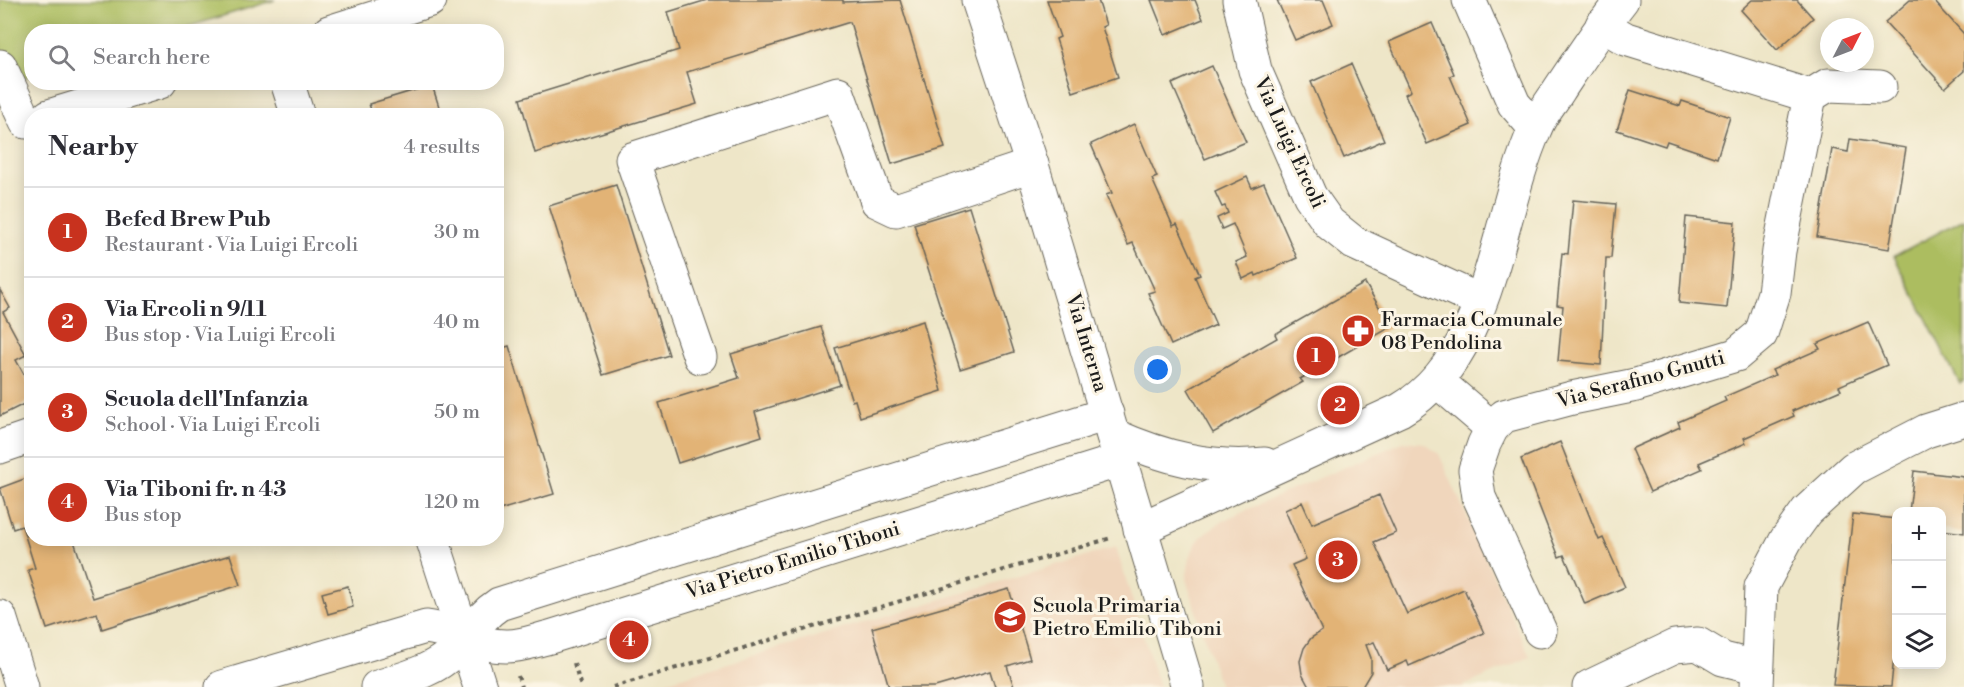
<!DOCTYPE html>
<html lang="en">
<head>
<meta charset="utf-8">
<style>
  :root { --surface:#fff; --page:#f2f2f3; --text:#2b2b33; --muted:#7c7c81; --line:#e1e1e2; --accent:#c8321e }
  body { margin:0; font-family:"Libre Bodoni",serif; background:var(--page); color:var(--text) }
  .controls { position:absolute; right:18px; bottom:18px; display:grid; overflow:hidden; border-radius:12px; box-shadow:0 3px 15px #0003 }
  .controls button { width:54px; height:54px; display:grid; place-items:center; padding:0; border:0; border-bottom:2px solid var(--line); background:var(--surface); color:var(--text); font:30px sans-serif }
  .compass { position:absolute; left:1820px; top:18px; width:54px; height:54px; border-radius:50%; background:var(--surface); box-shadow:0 3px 15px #0003; rotate:48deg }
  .you { position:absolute; left:1158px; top:370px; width:21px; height:21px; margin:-15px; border:4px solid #fff; border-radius:50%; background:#1a73e8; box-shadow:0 0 0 9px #1a73e833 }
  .badge { display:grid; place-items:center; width:39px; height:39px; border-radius:50%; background:var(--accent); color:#fff; font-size:20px; font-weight:700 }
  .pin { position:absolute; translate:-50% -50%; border:3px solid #fff; box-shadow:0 2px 6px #0006 }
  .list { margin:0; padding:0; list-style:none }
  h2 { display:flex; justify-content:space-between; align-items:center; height:78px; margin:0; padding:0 24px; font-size:26px }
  h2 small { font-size:20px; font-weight:400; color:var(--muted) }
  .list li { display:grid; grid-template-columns:39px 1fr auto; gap:18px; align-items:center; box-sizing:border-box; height:90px; padding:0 24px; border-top:2px solid var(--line) }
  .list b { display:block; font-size:22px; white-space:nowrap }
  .list p { margin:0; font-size:20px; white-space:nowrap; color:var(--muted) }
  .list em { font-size:20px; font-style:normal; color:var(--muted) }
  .icon { flex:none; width:33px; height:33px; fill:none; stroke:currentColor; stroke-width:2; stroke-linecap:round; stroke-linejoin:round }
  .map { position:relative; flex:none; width:1964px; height:687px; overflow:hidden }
  .search { position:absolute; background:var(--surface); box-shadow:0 3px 15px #0003; left:24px; top:24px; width:480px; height:66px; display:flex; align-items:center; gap:15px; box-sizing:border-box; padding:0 21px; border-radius:24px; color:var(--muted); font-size:22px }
  .panel { position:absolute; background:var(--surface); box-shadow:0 3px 15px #0003; left:24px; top:108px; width:480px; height:438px; border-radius:24px }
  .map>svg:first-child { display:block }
  .built { fill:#f0d6bc }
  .green { fill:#acbd61; stroke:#646c3e; stroke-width:1.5 }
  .building { fill:#e2b376 }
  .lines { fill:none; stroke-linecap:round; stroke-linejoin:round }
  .minor-casing { stroke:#666358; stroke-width:35 }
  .path { stroke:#666358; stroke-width:4; stroke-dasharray:4.5 4.5; stroke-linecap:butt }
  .minor { stroke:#fff; stroke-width:33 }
  .labels { text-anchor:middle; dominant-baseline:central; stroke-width:6; stroke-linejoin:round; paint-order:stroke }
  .street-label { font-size:20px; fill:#1c1c1c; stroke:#fcf5e5 }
  .poi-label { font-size:20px; fill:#1c1c1c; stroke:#fcf5e5; text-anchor:start }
</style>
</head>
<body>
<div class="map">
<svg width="1964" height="687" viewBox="0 0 1964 687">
  <rect width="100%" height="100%" fill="#fcf5e5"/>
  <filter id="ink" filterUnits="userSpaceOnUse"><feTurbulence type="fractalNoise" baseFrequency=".0167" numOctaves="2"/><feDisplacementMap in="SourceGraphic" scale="12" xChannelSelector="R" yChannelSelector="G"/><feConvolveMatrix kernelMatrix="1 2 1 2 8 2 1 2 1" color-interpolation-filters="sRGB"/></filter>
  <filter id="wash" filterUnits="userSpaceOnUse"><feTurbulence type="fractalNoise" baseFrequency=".008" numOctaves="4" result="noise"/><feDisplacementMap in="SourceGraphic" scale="24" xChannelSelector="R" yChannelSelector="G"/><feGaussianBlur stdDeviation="1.35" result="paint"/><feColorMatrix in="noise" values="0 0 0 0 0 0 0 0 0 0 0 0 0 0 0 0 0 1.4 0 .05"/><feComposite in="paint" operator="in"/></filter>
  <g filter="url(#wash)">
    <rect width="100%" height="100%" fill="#eee6c8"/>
    <g class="built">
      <path d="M1405 441 1424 443 1439 454 1530 657 1461 687H1220L1186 579 1191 553 1197 542 1206 532 1228 518Z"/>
      <path d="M1116 547 1159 687H648Z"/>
    </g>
    <g class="green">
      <path d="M0 0H275L174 31 32 32 31 76 0 85Z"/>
      <path d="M1964 219V382L1960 384 1894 256Z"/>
    </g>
    <g id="blocks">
      <g class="building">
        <path d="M707 0H843V2L900 0 945 148 892 164 850 22 687 72 697 104 535 153 520 99 679 50 668 12Z"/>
        <path d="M1047 0H1098L1106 25 1102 27 1118 77 1073 92 1056 39 1060 37Z"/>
        <path d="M1151 0H1195L1203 19 1165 35Z"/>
        <path d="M1277 0H1323L1333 24 1295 40Z"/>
        <path d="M1752 0H1797L1813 18 1777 50 1741 10Z"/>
        <path d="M1910 0H1933L1964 34V71L1945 88 1885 22Z"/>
        <path d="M1432 23 1454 74 1450 76 1471 125 1427 144 1405 94 1411 91 1389 42Z"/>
        <path d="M1351 64 1384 140 1344 158 1311 82Z"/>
        <path d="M1212 66 1246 142 1205 159 1172 84Z"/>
        <path d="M432 85 442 116H373L369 104Z"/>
        <path d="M1630 90 1680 106 1682 101 1730 117 1717 158 1667 141 1665 146 1617 130Z"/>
        <path d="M1134 124 1157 177 1152 179 1173 226 1177 224 1200 275 1195 277 1216 325 1171 345 1148 293 1155 291 1133 243 1128 245 1106 195 1112 193 1091 144Z"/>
        <path d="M1850 139 1906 148 1889 249 1817 237 1832 149 1848 152Z"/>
        <path d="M1247 177 1252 188 1264 183 1297 258 1256 276 1255 273 1243 279 1236 262 1247 257 1233 224 1222 229 1217 218 1228 213 1225 206 1222 207 1215 192Z"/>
        <path d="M616 185 669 355 603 375 549 206Z"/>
        <path d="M1573 200 1616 204 1611 258H1606L1601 365 1558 361 1563 306 1557 305 1562 253 1568 254Z"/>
        <path d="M969 207 1014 352 960 369 914 224Z"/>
        <path d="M1686 217 1735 222 1727 308 1679 303Z"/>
        <path d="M1365 283 1391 327 1300 379 1303 382 1213 433 1188 389 1277 338 1275 334Z"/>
        <path d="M0 290 10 308 3 312 26 355 16 360 32 389V400L0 416Z"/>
        <path d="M923 321 942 391 860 417 855 400 852 401 835 348Z"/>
        <path d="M1868 322 1887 365 1839 386 1841 390 1792 411 1794 416 1744 438 1746 443 1699 463 1702 469 1650 492 1631 449 1680 427 1678 422 1726 401 1724 397 1775 375 1772 370 1820 349 1817 344Z"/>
        <path d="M821 327 840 385 755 412 762 436 678 463 659 403 739 378 731 354Z"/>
        <path d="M509 346 554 494 496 511V350Z"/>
        <path d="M1560 442 1599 540 1603 538 1625 587 1585 604 1564 555 1559 557 1521 459Z"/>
        <path d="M1914 471 1964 477V533L1942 530V512H1909Z"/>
        <path d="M32 476V538H73L93 598 230 555 240 585 102 629 97 613 47 629 28 570 35 568 22 526 13 529 0 488Z"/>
        <path d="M1379 495 1396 533 1374 542 1407 614 1464 589 1484 633 1409 666 1407 661 1387 670 1374 642 1366 645 1371 658V672L1362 687H1309L1302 674 1300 661 1304 648 1311 638 1322 631 1292 565 1306 559 1285 510 1302 502 1312 524Z"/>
        <path d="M1853 514 1896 519V636L1891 687 1833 685Z"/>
        <path d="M348 586 353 607 328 614 322 593Z"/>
        <path d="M1009 589 1030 659 1007 666 1014 687H995L990 671 935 687H889L872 628Z"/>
      </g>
    </g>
  </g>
  <g filter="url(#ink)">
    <use href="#blocks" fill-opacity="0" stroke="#666358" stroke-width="1.5"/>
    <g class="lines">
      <g class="minor-casing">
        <g id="minor">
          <path d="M978 0 1032 165 1188 687"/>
          <path d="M1239 0 1255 70 1310 196 1329 223 1354 243 1480 301"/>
          <path d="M1469 0 1514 104 1535 128"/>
          <path d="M329 32 430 0"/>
          <path d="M0 66 26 122"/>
          <path d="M287 82 298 116"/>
          <path d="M1810 96 1828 85 1880 87"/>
          <path d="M49 116 160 82"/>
          <path d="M700 357 632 159 838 93 877 201 896 210 1032 165"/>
          <path d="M1437 381 1492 428"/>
          <path d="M1113 435C1162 457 1211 470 1265 464"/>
          <path d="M0 447 32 436"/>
          <path d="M1140 529 1400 410C1493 356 1495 219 1535 129 1540 115 1551 103 1559 90 1579 60 1599 29 1622 0"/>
          <path d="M432 538 480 687"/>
          <path d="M0 617 22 687"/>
          <path d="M1540 631 1479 497 1475 470 1484 444 1492 428 1504 416 1572 398 1636 385 1736 355 1761 334 1774 293 1779 251 1810 96 1626 39 1602 25"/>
          <path d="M222 687 426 627C454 630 480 647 508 646 522 646 537 640 550 637L1121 460"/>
          <path d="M377 687C404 678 432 672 453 652 470 635 479 617 499 604L1107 414"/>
          <path d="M1589 687 1675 646 1698 644 1723 659 1756 667"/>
          <path d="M1757 687 1761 587 1786 540 1807 511 1854 468 1926 431 1964 419"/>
        </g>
      </g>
      <g class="path">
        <path d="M574 663 581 687"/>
        <path d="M518 676 521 687"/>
        <path d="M613 687 1111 538"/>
      </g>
      <use href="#minor" class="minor"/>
    </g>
  </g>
  <defs>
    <g id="pharmacy-disc" transform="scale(1.725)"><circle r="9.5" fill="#c8321e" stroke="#fcf5e5"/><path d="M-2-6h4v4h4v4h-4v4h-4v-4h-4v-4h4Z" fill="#fff"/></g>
    <g id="school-disc" transform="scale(1.725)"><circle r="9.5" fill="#c8321e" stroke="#fcf5e5"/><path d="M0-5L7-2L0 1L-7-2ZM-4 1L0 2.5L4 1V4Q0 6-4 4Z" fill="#fff"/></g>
  </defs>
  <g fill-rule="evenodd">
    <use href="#pharmacy-disc" x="1358" y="331"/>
    <use href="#school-disc" x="1010" y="617"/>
  </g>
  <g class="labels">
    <g class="street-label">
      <text transform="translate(1289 143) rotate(65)">Via Luigi Ercoli</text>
      <text transform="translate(1086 343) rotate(73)">Via Interna</text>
      <text transform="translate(1641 380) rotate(-15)">Via Serafino Gnutti</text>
      <text transform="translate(793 561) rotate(-17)">Via Pietro Emilio Tiboni</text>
    </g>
    <g class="poi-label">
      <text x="1381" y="320">Farmacia Comunale<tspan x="1381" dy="23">08 Pendolina</tspan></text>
      <text x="1033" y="606">Scuola Primaria<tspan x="1033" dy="23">Pietro Emilio Tiboni</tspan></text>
    </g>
  </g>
</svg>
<div class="controls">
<button>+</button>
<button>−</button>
<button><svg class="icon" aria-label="layers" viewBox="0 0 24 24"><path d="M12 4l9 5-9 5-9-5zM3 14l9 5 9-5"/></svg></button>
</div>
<svg class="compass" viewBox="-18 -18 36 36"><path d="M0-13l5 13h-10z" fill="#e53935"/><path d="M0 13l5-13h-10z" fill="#7c7c81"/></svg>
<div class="you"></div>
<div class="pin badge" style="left:1316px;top:356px">1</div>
<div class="pin badge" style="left:1340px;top:405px">2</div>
<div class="pin badge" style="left:1338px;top:560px">3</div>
<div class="pin badge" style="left:629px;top:640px">4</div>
<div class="search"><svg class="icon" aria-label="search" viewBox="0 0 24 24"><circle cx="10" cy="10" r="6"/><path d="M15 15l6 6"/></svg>Search here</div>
<section class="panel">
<h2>Nearby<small>4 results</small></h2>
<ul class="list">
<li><span class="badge">1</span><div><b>Befed Brew Pub</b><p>Restaurant · Via Luigi Ercoli</p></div><em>30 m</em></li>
<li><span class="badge">2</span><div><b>Via Ercoli n 9/11</b><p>Bus stop · Via Luigi Ercoli</p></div><em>40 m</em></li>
<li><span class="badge">3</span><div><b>Scuola dell'Infanzia</b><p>School · Via Luigi Ercoli</p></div><em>50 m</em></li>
<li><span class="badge">4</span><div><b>Via Tiboni fr. n 43</b><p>Bus stop</p></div><em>120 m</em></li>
</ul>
</section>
</div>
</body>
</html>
